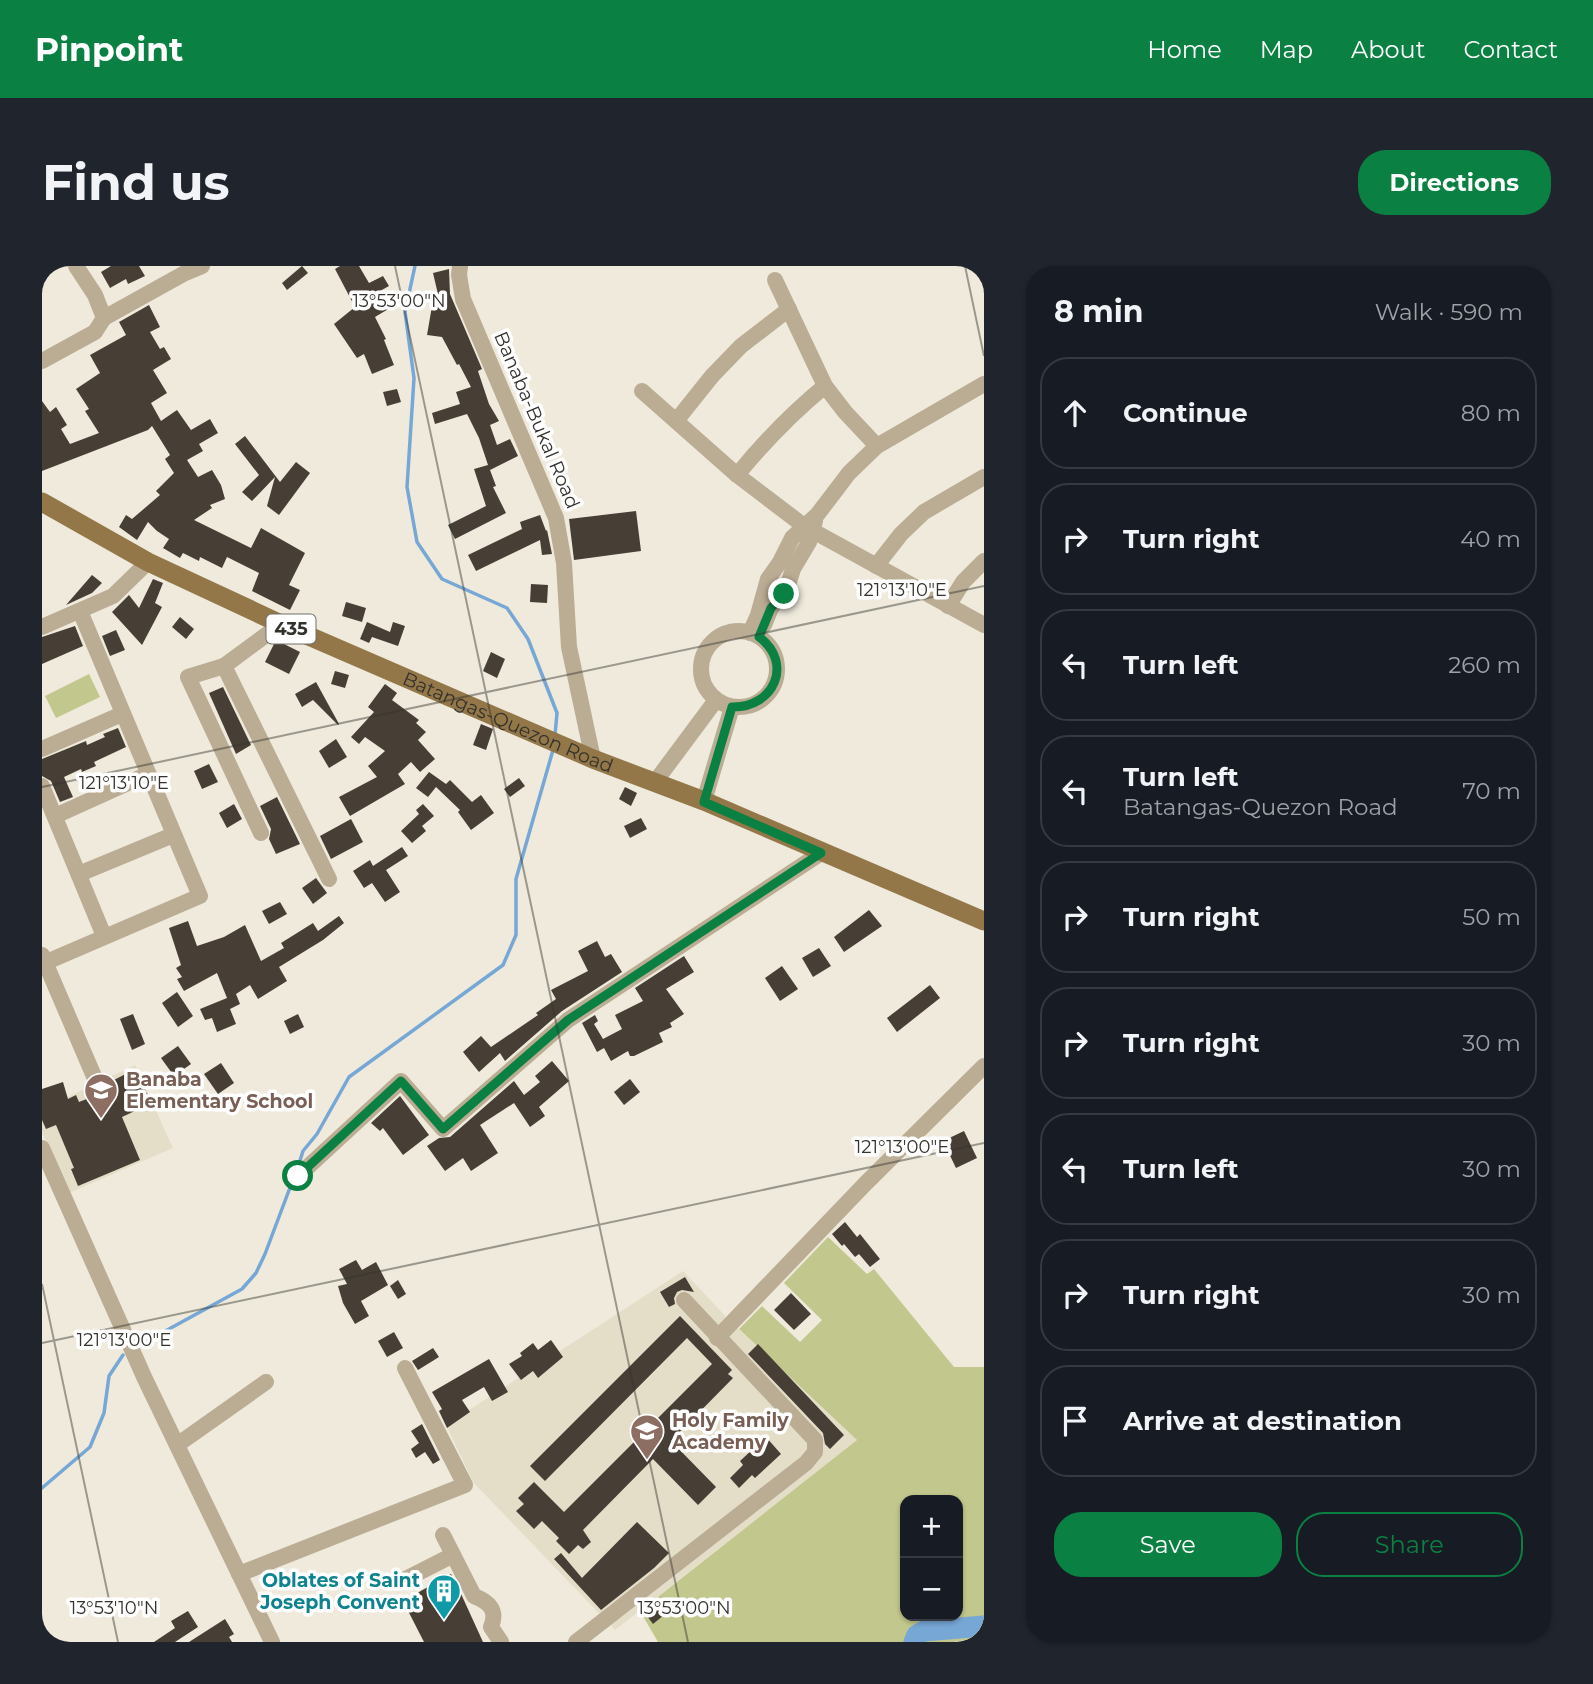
<!DOCTYPE html>
<html lang="en">
<head>
<meta charset="utf-8">
<style>
  :root { --surface:#171b24; --page:#20242c; --text:#f1f3f6; --muted:#9ea1a6; --line:#363941; --accent:#0b8043 }
  body { margin:0; font-family:Montserrat,sans-serif; background:var(--page); color:var(--text) }
  .controls { position:absolute; right:21px; bottom:21px; display:grid; overflow:hidden; border-radius:14px; box-shadow:0 2px 5px #0004 }
  .controls button { width:63px; height:63px; display:grid; place-items:center; padding:0; border:0; border-bottom:2px solid var(--line); background:var(--surface); color:var(--text); font:35px sans-serif }
  .stop { position:absolute; width:21px; height:21px; margin:-16px; border:5px solid #0b8043; border-radius:50%; background:#fff }
  .stop.end { background:#0b8043; border-color:#fff; box-shadow:0 2px 7px #0008 }
  .list { margin:0; padding:0; list-style:none }
  h2 { display:flex; justify-content:space-between; align-items:center; height:91px; margin:0; padding:0 28px; font-size:30px }
  h2 small { font-size:23px; font-weight:400; color:var(--muted) }
  .list li { display:grid; grid-template-columns:46px 1fr auto; gap:21px; align-items:center; box-sizing:border-box; height:112px; margin:0 14px 14px; padding:0 14px; border:2px solid var(--line); border-radius:28px }
  .list b { display:block; font-size:26px; white-space:nowrap }
  .list p { margin:0; font-size:23px; white-space:nowrap; color:var(--muted) }
  .list em { font-size:23px; font-style:normal; color:var(--muted) }
  .actions { display:flex; gap:14px; padding:21px 28px }
  .actions a { flex:1; padding:16px 0; border:2px solid var(--accent); border-radius:28px; text-align:center; font-size:24px; color:var(--accent) }
  .actions .main { background:var(--accent); color:#fff }
  .icon { flex:none; width:38px; height:38px; fill:none; stroke:currentColor; stroke-width:2; stroke-linecap:round; stroke-linejoin:round }
  .map { position:relative; flex:none; width:942px; height:1376px; overflow:hidden; border-radius:28px }
  header { display:flex; align-items:center; gap:42px; box-sizing:border-box; height:98px; padding:0 35px; background:var(--accent); color:#fff }
  header strong { font-size:33px }
  nav { display:flex; gap:38px; margin-inline-start:auto; font-size:24px }
  .intro { display:flex; align-items:center; justify-content:space-between; box-sizing:border-box; height:168px; padding:0 42px }
  h1 { margin:0; font-size:49px }
  .button { padding:18px 32px; border-radius:28px; background:var(--accent); color:#fff; font-size:24px; font-weight:700 }
  main { display:flex; gap:42px; padding:0 42px }
  aside { flex:1; background:var(--surface); border-radius:28px; box-shadow:0 2px 5px #0004 }
  .map>svg:first-child { display:block }
  .built { fill:#e4dec9 }
  .green { fill:#c2c88d; fill-rule:evenodd }
  .lines { fill:none; stroke-linecap:round; stroke-linejoin:round }
  .stream { stroke:#77a7d5; stroke-width:3.5 }
  .river { stroke:#77a7d5; stroke-width:21 }
  .building { fill:#473f35 }
  .minor { stroke:#bbac94; stroke-width:16 }
  .major { stroke:#937749; stroke-width:19 }
  .route { stroke:#0b8043; stroke-width:9 }
  .ticks { fill:none; stroke:#33322c; stroke-width:2; stroke-opacity:0.45 }
  .labels { text-anchor:middle; dominant-baseline:central; stroke-width:7; stroke-linejoin:round; paint-order:stroke }
  .shield { fill:#fff; stroke:#70706b; stroke-width:2 }
  .shield-label { font-size:18px; font-weight:bold; fill:#33322c }
  .street-label { font-size:19px; fill:#33322c; stroke:#fff }
  .education-label { font-size:19px; font-weight:bold; fill:#785e54; stroke:#fff; text-anchor:start }
  .culture-label { font-size:19px; font-weight:bold; fill:#0d838f; stroke:#fff; text-anchor:end }
  .ticks-label { font-size:18px; text-anchor:middle; fill:#33322c; stroke:#fff; stroke-width:7; stroke-linejoin:round; paint-order:stroke }
</style>
</head>
<body>
<header>
<strong>Pinpoint</strong>
<nav><a>Home</a><a>Map</a><a>About</a><a>Contact</a></nav>
</header>
<div class="intro"><h1>Find us</h1><a class="button">Directions</a></div>
<main>
<div class="map">
<svg width="942" height="1376" viewBox="0 0 942 1376">
  <rect width="100%" height="100%" fill="#efeadc"/>
  <g class="built">
    <path d="M93 799 131 882 27 927 0 866V843Z"/>
    <path d="M641 1005 689 1056 815 1174 573 1364 431 1216 404 1159Z"/>
  </g>
  <g class="green">
    <path d="M47 408 58 431 14 452 3 430Z"/>
    <path d="M786 971 825 1008 832 1003 912 1101H942V1371L912 1376H616L598 1345 815 1174 697 1063 720 1040 758 1076 780 1054 742 1017ZM863 1234H916V1350H863Z"/>
  </g>
  <g class="lines">
    <g class="stream">
      <path d="M373 0 363 46 372 112 365 221 375 276 400 313 465 342 486 373 515 447 513 469"/>
      <path d="M256 901 261 885 275 868 307 811 461 699 474 669V613L511 484"/>
      <path d="M96 1080 200 1023 214 1007 223 988 252 911"/>
      <path d="M0 1222 48 1181 62 1147 67 1110 81 1089"/>
    </g>
    <path class="river" d="M872 1376 875 1369 882 1365 942 1360"/>
  </g>
  <g class="building">
    <path d="M69 0H97L103 10 86 18 84 13 68 22 59 6Z"/>
    <path d="M260 0 266 7 245 24 240 17Z"/>
    <path d="M298 0H317L327 17 341 10 347 20 338 25 348 42 333 51 344 73 342 74 352 99 330 108 322 88 315 92 292 58 313 41 293 3Z"/>
    <path d="M407 3 408 28 440 103 436 105 447 138 457 155 448 159 455 179 468 173 476 190 448 204 454 220 451 221 464 247 413 273 406 259 444 240 432 203 446 199 437 172 425 148 393 158 390 147 418 138 414 126 429 121 417 98 415 99 400 71 385 69 390 40 399 41 391 7Z"/>
    <path d="M107 39 118 61 108 66 118 83 122 81 129 93 111 104 125 127 109 137 119 155 135 144 149 164 168 153 176 167 157 178 161 185 145 194 156 211 170 204 179 219 183 233 168 239 170 242 152 254 209 282 219 262 263 287 247 319 258 324 248 344 210 325 217 307 185 291 180 302 158 291 157 295 141 287 138 292 121 282 127 273 115 265 106 256 95 274 77 261 84 249 90 253 118 229 114 225 132 207 123 193 128 189 110 160 106 164 0 205V135L8 146 14 141 25 159 19 163 28 178 57 167 43 145 47 143 34 123 58 107 48 89 84 69 77 56Z"/>
    <path d="M355 123 359 136 345 140 341 126Z"/>
    <path d="M203 170 238 216 254 196 268 207 237 249 225 240 233 211 210 235 200 226 217 209 193 178Z"/>
    <path d="M594 245 599 285 532 294 527 253Z"/>
    <path d="M498 249 504 265 505 264 510 288 500 289 498 274 434 305 426 289 480 263 478 256Z"/>
    <path d="M50 309 60 317 50 327 24 339Z"/>
    <path d="M111 313 121 317 113 337 120 341 100 379 70 346 87 329 97 342Z"/>
    <path d="M489 318 506 319 505 337 488 336Z"/>
    <path d="M304 336 324 342 320 356 300 350Z"/>
    <path d="M138 351 152 363 144 373 130 361Z"/>
    <path d="M325 356 348 366 351 356 363 360 356 380 330 371 327 377 318 373Z"/>
    <path d="M33 360 41 380 0 398V371Z"/>
    <path d="M74 364 83 384 68 390 60 370Z"/>
    <path d="M234 374 258 386 247 408 223 396Z"/>
    <path d="M449 386 463 393 455 412 441 405Z"/>
    <path d="M293 405 307 409 303 422 289 418Z"/>
    <path d="M274 416 297 458 296 459 271 434 260 441 253 428Z"/>
    <path d="M343 418 355 427 350 434 377 454 374 457 384 466 376 474 393 493 378 506 369 496 356 508 363 518 308 550 297 531 335 511 326 500 343 485 323 471 317 478 309 471 332 446 326 441Z"/>
    <path d="M181 421 209 479 194 488 167 427Z"/>
    <path d="M439 458 451 463 444 484 431 479Z"/>
    <path d="M76 462 84 481 52 496 54 500 40 506 39 503 22 511 31 531 18 536 9 515 0 510V493L44 475 45 479 63 471 61 468Z"/>
    <path d="M294 473 305 491 287 502 277 485Z"/>
    <path d="M167 498 176 516 160 523 152 505Z"/>
    <path d="M387 506 404 518 408 514 430 536 439 529 452 547 429 564 416 546 418 544 394 521 386 531 374 522Z"/>
    <path d="M477 512 483 520 468 531 462 523Z"/>
    <path d="M583 521 595 527 589 540 577 533Z"/>
    <path d="M235 531 258 578 234 588 227 573 229 563 218 540Z"/>
    <path d="M192 538 200 553 185 562 177 547Z"/>
    <path d="M381 538 392 550 380 560 384 565 370 577 359 565 377 548 374 544Z"/>
    <path d="M599 552 605 563 588 572 582 560Z"/>
    <path d="M309 553 321 576 289 593 278 570Z"/>
    <path d="M360 581 366 590 344 604 358 626 343 636 330 617 322 622 311 605 328 594 331 600Z"/>
    <path d="M274 612 285 627 271 638 260 622Z"/>
    <path d="M238 636 245 648 227 658 220 645Z"/>
    <path d="M827 644 840 660 802 686 792 671Z"/>
    <path d="M297 650 302 657 281 674 237 701 245 715 216 733 208 719 194 728 198 738 188 743 194 758 175 766 170 752 163 754 158 743 185 732 175 707 142 725 135 713 140 711 134 702 139 699 127 662 146 655 155 680 182 671 203 659 219 695 242 682 239 677 271 657 276 665Z"/>
    <path d="M555 675 563 691 569 688 580 706 520 745 463 795 458 787 437 806 421 786 439 770 449 781 496 749 494 747 514 733 509 724 546 705 536 685Z"/>
    <path d="M777 682 789 700 771 711 760 692Z"/>
    <path d="M642 690 652 706 624 723 642 748 628 757 630 761 617 767 621 776 592 790H588L586 785 569 795 562 782 555 786 540 757 553 749 556 755 552 758 561 773 580 763 573 749 601 735 593 722Z"/>
    <path d="M740 700 756 723 738 735 723 712Z"/>
    <path d="M888 719 898 732 855 766 845 752Z"/>
    <path d="M135 726 151 750 136 761 120 737Z"/>
    <path d="M91 748 103 778 90 784 78 753Z"/>
    <path d="M256 748 262 761 248 768 242 755Z"/>
    <path d="M136 780 149 798 132 810 119 792Z"/>
    <path d="M510 795 527 815 497 841 503 850 488 861 472 837 438 859 456 887 429 905 421 892 403 905 385 880 397 872 408 871 472 815 482 829 498 816 493 810Z"/>
    <path d="M179 797 192 817 176 828 162 808Z"/>
    <path d="M93 803 110 837 80 851 98 894 36 920 29 903 32 902 14 859 4 863 0 854V823L21 816 26 833 34 829 37 836 75 821 72 814Z"/>
    <path d="M588 813 598 826 582 839 572 826Z"/>
    <path d="M358 830 387 869 361 889 341 862 338 865 329 857Z"/>
    <path d="M922 865 935 892 914 902 901 875Z"/>
    <path d="M803 956 815 971 818 968 838 993 828 1001 817 988 813 991 802 978 800 980 790 968Z"/>
    <path d="M314 994 320 1004 334 996 346 1019 319 1035 327 1050 313 1058 301 1037 296 1020 305 1018 297 1003Z"/>
    <path d="M643 1011 652 1026 640 1024 635 1026 632 1032 633 1038 627 1041 618 1026Z"/>
    <path d="M356 1014 364 1028 356 1033 348 1020Z"/>
    <path d="M749 1027 769 1048 752 1064 732 1044Z"/>
    <path d="M638 1050 690 1104 686 1108 691 1112 629 1175 674 1221 656 1239 611 1193 541 1264 549 1276 541 1283 536 1279 527 1288 514 1275 517 1272 500 1255 492 1263 474 1245 482 1238 476 1232 492 1216 522 1246 670 1098 645 1072 503 1215 488 1200Z"/>
    <path d="M352 1066 361 1082 345 1091 336 1075Z"/>
    <path d="M509 1074 521 1091 496 1112 491 1105 479 1114 467 1098 480 1090 478 1087 491 1077 496 1084Z"/>
    <path d="M716 1078 802 1169 788 1183 783 1178 781 1167 706 1088Z"/>
    <path d="M391 1082 397 1091 376 1104 370 1095Z"/>
    <path d="M447 1093 466 1126 450 1135 442 1121 420 1134 428 1146 405 1162 397 1145 400 1143 390 1126Z"/>
    <path d="M380 1158 398 1194 391 1198 383 1186 374 1192 369 1183 377 1177 369 1165Z"/>
    <path d="M724 1171 739 1188 713 1212 710 1209 697 1222 688 1212 701 1199 698 1195Z"/>
    <path d="M595 1256 627 1287 612 1302 559 1344 512 1293 519 1287 540 1312Z"/>
    <path d="M409 1308 420 1330 441 1376H382L361 1335Z"/>
    <path d="M626 1333 632 1341 611 1358 605 1350Z"/>
    <path d="M146 1345 156 1361 133 1376H112L133 1362 129 1355Z"/>
    <path d="M183 1353 192 1368 187 1371 190 1376H147Z"/>
  </g>
  <g class="lines">
    <g class="minor">
      <path d="M418 0 417 9 421 33 514 252 522 297 527 381 551 493"/>
      <path d="M733 14 783 120 803 146 835 180"/>
      <path d="M62 52 143 7 160 0"/>
      <path d="M0 95 53 66 62 52 53 29 34 0"/>
      <path d="M600 125 695 209 762 260 942 359"/>
      <path d="M634 155 670 110 699 80 747 43"/>
      <path d="M695 209C722 176 750 147 783 120"/>
      <path d="M834 300 859 268 882 246 942 211"/>
      <path d="M906 340 921 316 942 295"/>
      <path d="M722 359 729 342 745 322 751 303 767 276 773 255"/>
      <path d="M0 361 71 330 106 296"/>
      <circle cx="697" cy="403" r="38"/>
      <path d="M708 367 716 349 726 313 738 296 750 272 775 249 807 207 835 180 942 118"/>
      <path d="M182 400 287 613"/>
      <path d="M0 483 80 448"/>
      <path d="M613 516 674 434"/>
      <path d="M0 520 62 670"/>
      <path d="M662 535 690 441"/>
      <path d="M13 550 106 508"/>
      <path d="M219 567 146 411 182 400 239 358"/>
      <path d="M37 608 131 569"/>
      <path d="M0 689 54 815"/>
      <path d="M0 698 158 630 38 345"/>
      <path d="M0 882 103 1113 230 1376"/>
      <path d="M256 910 359 815 401 863 526 754 779 587"/>
      <path d="M675 1072 824 917 942 800"/>
      <path d="M135 1179 224 1116"/>
      <path d="M401 1269 432 1330C447 1336 456 1344 449 1361L459 1376"/>
      <path d="M197 1308 423 1219 363 1102"/>
      <path d="M358 1316 411 1289"/>
      <path d="M534 1376 764 1197 773 1186V1174L642 1034"/>
    </g>
    <path class="major" id="s1" d="M0 236 106 296 239 358 551 493 662 535 942 655"/>
  </g>
  <g class="lines">
    <path class="route" d="M256 910 359 815 401 863 526 754 779 587 662 536 690 441C732 442 752 397 717 371L729 342 742 328"/>
  </g>
  <path class="ticks" d="M353 0 646 1376M923 0 942 90M0 521 942 320M0 1018 76 1376M0 1077 942 877"/>
  <defs>
    <g id="school-pin" transform="scale(1.75)"><path d="M0 17L-7.5 6A9.5 9.5 0 1 1 7.5 6Z" fill="#8d6e63" stroke="#fff"/><path d="M0-5L7-2L0 1L-7-2ZM-4 1L0 2.5L4 1V4Q0 6-4 4Z" fill="#fff"/></g>
    <g id="building-pin" transform="scale(1.75)"><path d="M0 17L-7.5 6A9.5 9.5 0 1 1 7.5 6Z" fill="#0f9aa8" stroke="#fff"/><path d="M-4-6H4V6H1V3H-1V6H-4ZM-2.5-4.3h1.7v1.8h-1.7ZM.8-4.3h1.7v1.8H.8ZM-2.5-1h1.7V.8h-1.7ZM.8-1h1.7V.8H.8Z" fill="#fff"/></g>
  </defs>
  <g fill-rule="evenodd">
    <use href="#school-pin" x="59" y="824"/>
    <use href="#school-pin" x="605" y="1165"/>
    <use href="#building-pin" x="402" y="1325"/>
  </g>
  <g class="labels">
    <rect class="shield" x="224.5" y="348.5" width="49" height="29" rx="5"/>
    <g class="shield-label">
      <text x="249" y="363">435</text>
    </g>
    <g class="street-label">
      <text transform="translate(495 154) rotate(67)">Banaba-Bukal Road</text>
      <text stroke="none"><textPath href="#s1" startOffset="516">Batangas-Quezon Road</textPath></text>
    </g>
    <g class="education-label">
      <text x="84" y="813">Banaba<tspan x="84" dy="22">Elementary School</tspan></text>
      <text x="630" y="1154">Holy Family<tspan x="630" dy="22">Academy</tspan></text>
    </g>
    <g class="culture-label">
      <text x="378" y="1314">Oblates of Saint<tspan x="378" dy="22">Joseph Convent</tspan></text>
    </g>
  </g>
  <g class="ticks-label">
    <text x="357" y="41">13°53'00"N</text>
    <text x="860" y="330">121°13'10"E</text>
    <text x="82" y="523">121°13'10"E</text>
    <text x="860" y="887">121°13'00"E</text>
    <text x="82" y="1080">121°13'00"E</text>
    <text x="72" y="1348">13°53'10"N</text>
    <text x="642" y="1348">13°53'00"N</text>
  </g>
</svg>
<div class="controls">
<button>+</button>
<button>−</button>
</div>
<div class="stop" style="left:256px;top:910px"></div>
<div class="stop end" style="left:742px;top:328px"></div>
</div>
<aside>
<h2>8 min<small>Walk · 590 m</small></h2>
<ul class="list">
<li><svg class="icon" aria-label="ahead" viewBox="0 0 24 24"><path d="M12 20V5M6 11l6-6 6 6"/></svg><div><b>Continue</b></div><em>80 m</em></li>
<li><svg class="icon" aria-label="right" viewBox="0 0 24 24"><path d="M7 20v-9h11M14 6l5 5-5 5"/></svg><div><b>Turn right</b></div><em>40 m</em></li>
<li><svg class="icon" aria-label="left" viewBox="0 0 24 24"><path d="M17 20v-9H6M10 6l-5 5 5 5"/></svg><div><b>Turn left</b></div><em>260 m</em></li>
<li><svg class="icon" aria-label="left" viewBox="0 0 24 24"><path d="M17 20v-9H6M10 6l-5 5 5 5"/></svg><div><b>Turn left</b><p>Batangas-Quezon Road</p></div><em>70 m</em></li>
<li><svg class="icon" aria-label="right" viewBox="0 0 24 24"><path d="M7 20v-9h11M14 6l5 5-5 5"/></svg><div><b>Turn right</b></div><em>50 m</em></li>
<li><svg class="icon" aria-label="right" viewBox="0 0 24 24"><path d="M7 20v-9h11M14 6l5 5-5 5"/></svg><div><b>Turn right</b></div><em>30 m</em></li>
<li><svg class="icon" aria-label="left" viewBox="0 0 24 24"><path d="M17 20v-9H6M10 6l-5 5 5 5"/></svg><div><b>Turn left</b></div><em>30 m</em></li>
<li><svg class="icon" aria-label="right" viewBox="0 0 24 24"><path d="M7 20v-9h11M14 6l5 5-5 5"/></svg><div><b>Turn right</b></div><em>30 m</em></li>
<li><svg class="icon" aria-label="arrive" viewBox="0 0 24 24"><path d="M6 21V4h12l-3 4 3 4H6"/></svg><div><b>Arrive at destination</b></div></li>
</ul>
<div class="actions"><a class="main">Save</a><a>Share</a></div>
</aside>
</main>
</body>
</html>
